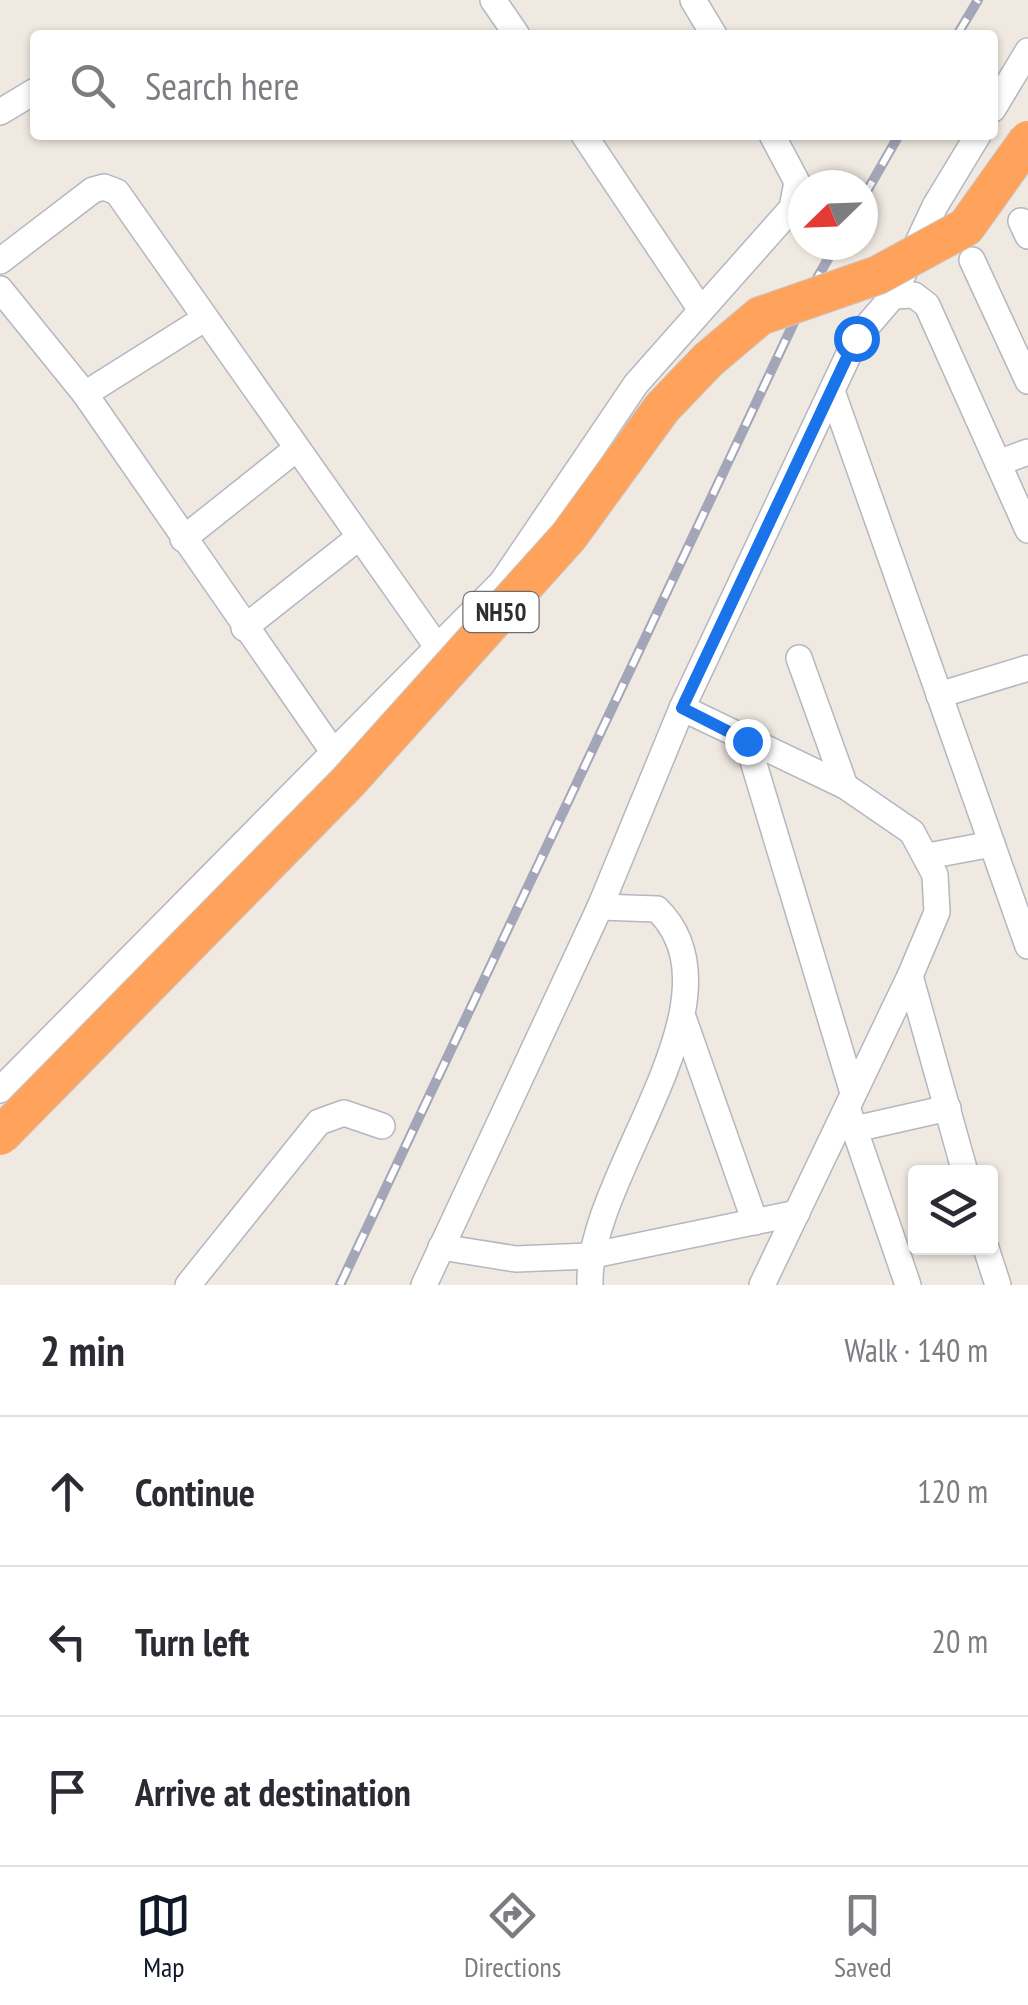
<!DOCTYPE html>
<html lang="en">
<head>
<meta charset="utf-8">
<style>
  :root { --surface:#fff; --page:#f7f7f7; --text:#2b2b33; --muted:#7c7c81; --line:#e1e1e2; --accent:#111827 }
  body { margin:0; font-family:"PT Sans Narrow",sans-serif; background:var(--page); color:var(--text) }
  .controls { position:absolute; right:30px; bottom:30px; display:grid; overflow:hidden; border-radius:10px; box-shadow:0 2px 8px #0004 }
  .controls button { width:90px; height:90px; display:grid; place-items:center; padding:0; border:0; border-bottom:2px solid var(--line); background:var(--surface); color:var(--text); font:50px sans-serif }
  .compass { position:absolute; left:788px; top:170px; width:90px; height:90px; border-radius:50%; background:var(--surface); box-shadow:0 2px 8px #0004; rotate:247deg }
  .stop { position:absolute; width:30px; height:30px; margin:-22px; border:8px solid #1a73e8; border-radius:50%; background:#fff }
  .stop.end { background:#1a73e8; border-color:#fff; box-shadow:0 2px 10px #0008 }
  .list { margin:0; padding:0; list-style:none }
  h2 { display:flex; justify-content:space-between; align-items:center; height:130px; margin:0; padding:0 40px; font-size:42px }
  h2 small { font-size:32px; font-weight:400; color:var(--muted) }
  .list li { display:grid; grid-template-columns:65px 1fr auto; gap:30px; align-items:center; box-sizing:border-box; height:150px; padding:0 40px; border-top:2px solid var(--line) }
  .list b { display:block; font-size:38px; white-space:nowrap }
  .list em { font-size:32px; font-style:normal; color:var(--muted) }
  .icon { flex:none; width:55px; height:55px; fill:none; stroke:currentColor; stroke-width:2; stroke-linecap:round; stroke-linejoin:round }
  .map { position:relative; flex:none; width:1028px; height:1285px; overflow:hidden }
  .search { position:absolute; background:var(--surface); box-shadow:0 2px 8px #0004; left:30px; right:30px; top:30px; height:110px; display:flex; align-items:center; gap:25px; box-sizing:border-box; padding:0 35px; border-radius:10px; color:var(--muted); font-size:38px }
  .sheet { height:580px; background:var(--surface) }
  nav { display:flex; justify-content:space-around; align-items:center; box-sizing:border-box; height:140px; border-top:2px solid var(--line); background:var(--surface); font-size:28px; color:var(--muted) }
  nav a { display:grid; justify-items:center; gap:5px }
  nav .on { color:var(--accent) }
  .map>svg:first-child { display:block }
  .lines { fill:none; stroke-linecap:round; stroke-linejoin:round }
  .minor-casing { stroke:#b4b7c1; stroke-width:28 }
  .minor { stroke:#fff; stroke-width:25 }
  .rail-casing { stroke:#a3a6b8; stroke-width:10 }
  .rail { stroke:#fff; stroke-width:6; stroke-dasharray:19; stroke-linecap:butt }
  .highway-bridge-casing { stroke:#c9c9c9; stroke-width:40; stroke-linecap:butt }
  .highway-bridge { stroke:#ffa35c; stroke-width:38 }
  .route { stroke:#1a73e8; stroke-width:12 }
  .labels { text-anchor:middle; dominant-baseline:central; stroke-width:8; stroke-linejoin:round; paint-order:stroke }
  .shield { fill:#fff; stroke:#6d6d6d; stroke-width:2.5 }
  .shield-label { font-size:25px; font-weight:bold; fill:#2e2e2e }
</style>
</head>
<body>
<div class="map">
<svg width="1028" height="1285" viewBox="0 0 1028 1285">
  <rect width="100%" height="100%" fill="#efe9e1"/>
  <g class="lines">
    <g class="minor-casing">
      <g id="minor">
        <path d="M493 0 517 35"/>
        <path d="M693 0 714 35"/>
        <path d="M993 109 1028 51"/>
        <path d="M0 112 35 91"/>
        <path d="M584 135 701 310"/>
        <path d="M1021 221 1028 236"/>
        <path d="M972 260 1028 381"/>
        <path d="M0 261 93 190 104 187 117 192 438 648"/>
        <path d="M0 289 85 394 334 753"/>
        <path d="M893 296 914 295 927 305 1028 530"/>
        <path d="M85 394 204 319"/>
        <path d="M833 394 1028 946"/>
        <path d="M998 463 1028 452"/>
        <path d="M183 539 296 449"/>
        <path d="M244 628 358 538"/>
        <path d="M799 658 845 786"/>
        <path d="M939 695 1028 668"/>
        <path d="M682 708 845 786 912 832 935 875 937 912 910 976 762 1285"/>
        <path d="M747 741 853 1093"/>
        <path d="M928 856 992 844"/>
        <path d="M910 976 965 1172"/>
        <path d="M684 1020 755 1222"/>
        <path d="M0 1090 502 582 636 384 792 208 797 182 772 135"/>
        <path d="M848 1110 908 1285"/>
        <path d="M855 1129 948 1108"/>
        <path d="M441 1247 516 1259 589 1256 797 1213"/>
        <path d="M986 1248 998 1285"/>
        <path d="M188 1285 319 1122 344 1113 382 1126"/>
        <path d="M424 1285 600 907 682 708 856 339 893 296 935 206 978 135"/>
        <path d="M590 1285C586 1176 750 1000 657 909L600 907"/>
      </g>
    </g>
    <use href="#minor" class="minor"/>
    <g class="rail-casing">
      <g id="rail">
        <path d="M957 35 978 0"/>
        <path d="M863 198 899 135"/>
        <path d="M340 1285 805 299 836 245"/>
      </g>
    </g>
    <use href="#rail" class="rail"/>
    <g class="highway-bridge-casing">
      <path id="highway-bridge" d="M0 1136 349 781 569 536 662 408 708 360 760 316 878 275 966 227 1028 140"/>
    </g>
    <use href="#highway-bridge" class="highway-bridge"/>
  </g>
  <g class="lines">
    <path class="route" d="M747 741 682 708 856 338"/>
  </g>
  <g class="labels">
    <rect class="shield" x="463.5" y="592" width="75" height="40" rx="8"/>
    <g class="shield-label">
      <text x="501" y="612">NH50</text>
    </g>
  </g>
</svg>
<div class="controls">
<button><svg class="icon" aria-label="layers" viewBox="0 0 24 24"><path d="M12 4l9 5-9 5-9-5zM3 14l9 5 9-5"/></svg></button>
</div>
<svg class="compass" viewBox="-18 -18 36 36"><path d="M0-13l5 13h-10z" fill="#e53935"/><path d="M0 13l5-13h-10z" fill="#7c7c81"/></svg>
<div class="stop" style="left:856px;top:338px"></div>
<div class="stop end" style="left:747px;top:741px"></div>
<div class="search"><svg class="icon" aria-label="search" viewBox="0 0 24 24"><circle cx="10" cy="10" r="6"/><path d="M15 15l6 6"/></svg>Search here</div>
</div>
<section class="sheet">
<h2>2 min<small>Walk · 140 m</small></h2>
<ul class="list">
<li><svg class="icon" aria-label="ahead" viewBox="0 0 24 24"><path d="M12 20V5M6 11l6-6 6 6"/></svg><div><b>Continue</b></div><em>120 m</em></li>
<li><svg class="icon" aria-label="left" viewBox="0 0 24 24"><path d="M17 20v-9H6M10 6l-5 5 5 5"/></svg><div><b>Turn left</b></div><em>20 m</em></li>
<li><svg class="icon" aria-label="arrive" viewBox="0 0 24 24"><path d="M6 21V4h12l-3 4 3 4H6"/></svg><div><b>Arrive at destination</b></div></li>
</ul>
</section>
<nav>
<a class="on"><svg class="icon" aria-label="map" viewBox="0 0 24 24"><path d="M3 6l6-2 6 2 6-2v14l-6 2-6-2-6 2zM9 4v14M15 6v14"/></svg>Map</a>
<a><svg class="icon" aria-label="directions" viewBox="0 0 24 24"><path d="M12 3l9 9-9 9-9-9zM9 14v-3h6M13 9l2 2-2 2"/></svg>Directions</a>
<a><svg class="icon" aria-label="saved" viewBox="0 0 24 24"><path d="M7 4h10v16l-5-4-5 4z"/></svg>Saved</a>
</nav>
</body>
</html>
